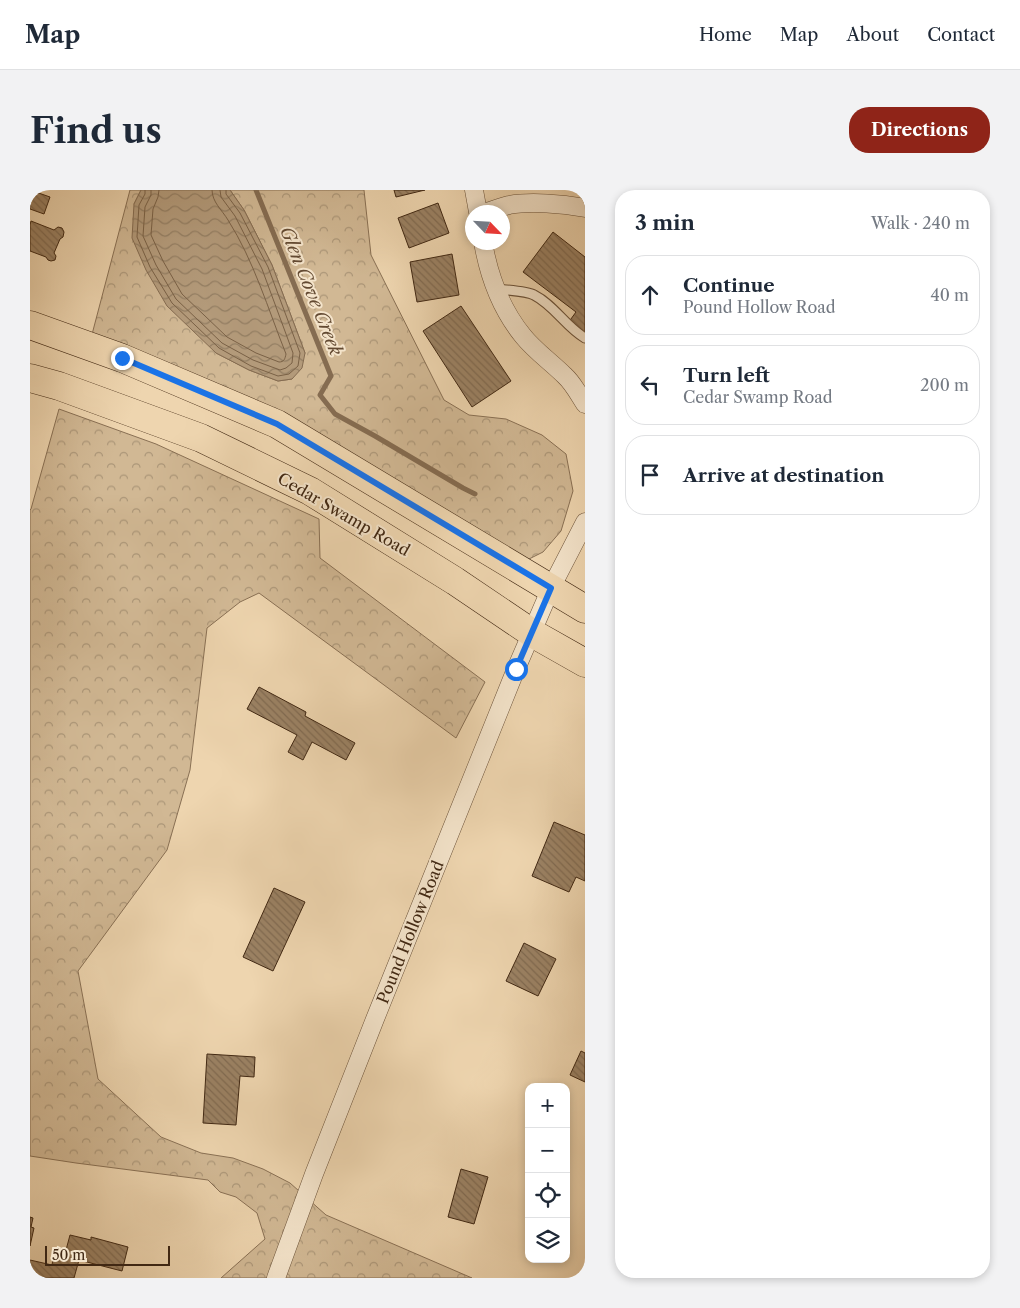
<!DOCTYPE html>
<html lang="en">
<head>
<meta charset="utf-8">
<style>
  :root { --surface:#fff; --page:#f2f2f3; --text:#1f2937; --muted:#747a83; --line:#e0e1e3; --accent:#8f2418 }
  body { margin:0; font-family:"Libre Caslon Text",serif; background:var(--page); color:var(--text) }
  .controls { position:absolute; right:15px; bottom:15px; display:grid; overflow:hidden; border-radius:10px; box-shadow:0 2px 8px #0003 }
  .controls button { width:45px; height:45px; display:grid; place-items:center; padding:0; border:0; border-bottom:1px solid var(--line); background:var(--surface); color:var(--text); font:25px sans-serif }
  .compass { position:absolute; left:435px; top:15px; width:45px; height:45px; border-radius:50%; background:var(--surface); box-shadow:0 2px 8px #0003; rotate:115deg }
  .scale { position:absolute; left:15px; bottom:12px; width:125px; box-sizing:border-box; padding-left:5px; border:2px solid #412813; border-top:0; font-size:14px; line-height:18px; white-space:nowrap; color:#412813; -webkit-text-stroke:4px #f4e4cb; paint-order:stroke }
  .stop { position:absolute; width:15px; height:15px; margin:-11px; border:4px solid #1a73e8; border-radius:50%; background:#fff }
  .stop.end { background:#1a73e8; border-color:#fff; box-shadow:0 1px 5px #0008 }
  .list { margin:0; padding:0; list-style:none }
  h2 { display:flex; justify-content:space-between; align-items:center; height:65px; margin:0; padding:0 20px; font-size:21px }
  h2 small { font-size:16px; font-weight:400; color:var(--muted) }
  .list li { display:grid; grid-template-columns:32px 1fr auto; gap:15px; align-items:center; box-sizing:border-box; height:80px; margin:0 10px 10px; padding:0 10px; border:1px solid var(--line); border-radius:20px }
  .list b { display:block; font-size:19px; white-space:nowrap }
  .list p { margin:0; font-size:16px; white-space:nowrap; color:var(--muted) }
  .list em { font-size:16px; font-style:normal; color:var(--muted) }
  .icon { flex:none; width:28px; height:28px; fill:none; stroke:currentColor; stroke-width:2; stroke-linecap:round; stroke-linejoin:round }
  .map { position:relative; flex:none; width:555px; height:1088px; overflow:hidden; border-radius:20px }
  header { display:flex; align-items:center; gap:30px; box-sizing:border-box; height:70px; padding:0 25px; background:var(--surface); border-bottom:1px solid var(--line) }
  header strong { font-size:24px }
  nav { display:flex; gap:28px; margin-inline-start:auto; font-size:18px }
  .intro { display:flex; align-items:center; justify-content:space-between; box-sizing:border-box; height:120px; padding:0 30px }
  h1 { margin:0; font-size:35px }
  .button { padding:12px 22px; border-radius:20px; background:var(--accent); color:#fff; font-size:18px; font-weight:700 }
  main { display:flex; gap:30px; padding:0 30px }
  aside { flex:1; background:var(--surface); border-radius:20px; box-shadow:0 2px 8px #0003 }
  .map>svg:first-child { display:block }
  .forest { fill:url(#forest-crowns); stroke:#897054 }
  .water { fill:url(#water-waves); stroke:#856c51 }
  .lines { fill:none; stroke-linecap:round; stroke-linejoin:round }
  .shore { stroke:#7a6146; stroke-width:1 }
  .stream { stroke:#856c51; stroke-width:5 }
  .building { fill:url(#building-back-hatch); stroke:#412813 }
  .lane-casing { stroke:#6c533a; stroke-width:11 }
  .street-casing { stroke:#6c533a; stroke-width:19 }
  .primary-casing { stroke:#412813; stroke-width:29 }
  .lane { stroke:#f4e4cb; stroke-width:9 }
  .street { stroke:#f4e4cb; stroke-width:18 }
  .primary { stroke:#eed5af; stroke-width:28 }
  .route { stroke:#1a73e8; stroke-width:6 }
  .labels { text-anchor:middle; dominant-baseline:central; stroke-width:4; stroke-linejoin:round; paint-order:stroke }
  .street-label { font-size:16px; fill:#412813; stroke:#f4e4cb }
  .water-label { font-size:18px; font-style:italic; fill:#634a32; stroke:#f4e4cb }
</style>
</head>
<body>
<header>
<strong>Map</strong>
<nav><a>Home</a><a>Map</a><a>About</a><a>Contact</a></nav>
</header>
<div class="intro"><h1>Find us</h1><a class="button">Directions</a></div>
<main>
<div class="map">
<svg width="555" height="1088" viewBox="0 0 555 1088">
  <defs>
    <pattern id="forest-crowns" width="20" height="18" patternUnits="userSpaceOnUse" patternTransform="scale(1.25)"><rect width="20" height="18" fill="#d1b894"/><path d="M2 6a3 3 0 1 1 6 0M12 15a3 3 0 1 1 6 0" fill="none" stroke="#ab9678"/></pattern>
    <pattern id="water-waves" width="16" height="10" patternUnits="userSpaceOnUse" patternTransform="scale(1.25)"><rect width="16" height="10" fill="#b39a7a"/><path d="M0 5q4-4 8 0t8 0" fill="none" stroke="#937e63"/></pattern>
    <pattern id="building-back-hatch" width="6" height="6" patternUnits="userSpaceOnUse" patternTransform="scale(1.25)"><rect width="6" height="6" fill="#9b8264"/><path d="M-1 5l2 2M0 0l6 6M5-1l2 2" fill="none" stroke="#806a51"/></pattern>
  </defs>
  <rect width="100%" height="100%" fill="#eed5af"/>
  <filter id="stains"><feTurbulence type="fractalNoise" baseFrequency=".004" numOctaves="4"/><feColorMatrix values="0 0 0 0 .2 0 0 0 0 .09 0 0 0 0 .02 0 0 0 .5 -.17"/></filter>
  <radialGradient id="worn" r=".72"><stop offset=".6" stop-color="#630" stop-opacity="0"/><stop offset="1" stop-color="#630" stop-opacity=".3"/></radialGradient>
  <g class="forest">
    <path d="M100 0H111L104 14 186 163 219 180 248 191 262 189 275 163 242 75 214 20 200 0H334L341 65 414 210 439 225 476 229 512 245 536 264 543 301 531 341 513 362 497 370 247 234 60 152Z"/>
    <path d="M29 219 126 254 289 329 290 368 455 492 426 548 229 403 210 412 177 438 160 580 137 660 48 781 68 889 131 947 171 963 203 968 233 979 260 993 296 1025 442 1088H191L235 1049 227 1023 206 1007 190 1002 178 990 46 973 0 966V320L1 319Z"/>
  </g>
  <path class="water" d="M111 0H200L214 20 242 75 275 163 272 178 262 189 248 191 219 180 186 163 137 116 116 80 102 48 104 14Z"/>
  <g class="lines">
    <g class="shore">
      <path d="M115 0V4L109 15 107 47 120 77 142 113 189 158 221 176 248 186 259 184 268 176 270 163 238 77 210 23 196 4V0"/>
      <path d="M121 0V5L115 17 113 46 126 75 146 109 192 153 223 170 250 180 256 178 262 173 263 163 232 79 205 26 191 7 190 0"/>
      <path d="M129 0 128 7 123 19 121 45 133 71 152 104 197 147 226 163 249 172C254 172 255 169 256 164 238 119 224 71 198 30 192 20 182 12 182 0"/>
    </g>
    <path class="stream" d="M226 0 301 186 290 205 305 224 345 246 433 298 445 304"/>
  </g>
  <g class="building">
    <path d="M0 0 20 7 14 24 0 19Z"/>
    <path d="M364 0H395L366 7Z"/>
    <path d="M408 13 419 43 379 58 368 28Z"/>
    <path d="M1 31 24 40 28 37 32 38 34 42 33 47 30 49 24 63 26 66 25 70 21 71 18 70 16 67 0 61V35Z"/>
    <path d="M523 42 555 67V145L538 133 546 122 493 82Z"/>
    <path d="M422 64 429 105 387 112 380 72Z"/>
    <path d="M431 116 481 191 442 217 393 141Z"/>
    <path d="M229 497 276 522 275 526 325 553 316 570 282 552 273 570 258 562 267 545 217 519Z"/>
    <path d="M524 632 555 645V691L546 687 539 702 502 686Z"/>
    <path d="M244 698 275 712 243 781 213 767Z"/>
    <path d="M494 753 526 769 508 806 476 791Z"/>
    <path d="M551 861 555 863V892L540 885Z"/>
    <path d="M177 864 225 867 224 887 210 886 206 935 173 933Z"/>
    <path d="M431 979 458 987 444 1034 418 1027Z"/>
    <path d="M0 1027 3 1028 1 1037 4 1038 0 1056Z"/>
    <path d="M40 1045 61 1050V1047L98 1057 92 1081 49 1070 44 1088H15L0 1085V1070L22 1075 23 1069 26 1066 28 1059 36 1060Z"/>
  </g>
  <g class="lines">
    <g class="lane-casing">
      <path id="lane" d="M466 99C475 100 497 101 504 105 524 115 536 137 555 148"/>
    </g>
    <g class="street-casing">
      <g id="street">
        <path d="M444 0 448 22"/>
        <path d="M456 22C463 20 471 17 479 15 501 11 533 14 555 18"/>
        <path d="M453 52C459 87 471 119 493 146 505 161 521 172 535 186 543 193 549 205 555 214"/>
        <path d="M246 1088 284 984 345 829 486 479 521 398 555 332"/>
      </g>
    </g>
    <g class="primary-casing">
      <g id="primary">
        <path d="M0 135 92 168 247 234 555 419"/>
        <path d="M0 188 29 196 171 248 280 301 425 391 502 443 555 473"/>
      </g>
    </g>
    <use href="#lane" class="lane"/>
    <use href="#street" class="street"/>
    <use href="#primary" class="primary"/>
  </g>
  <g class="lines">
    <path class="route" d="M92 168 247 234 521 398 486 479"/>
  </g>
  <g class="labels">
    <g class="street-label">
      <text transform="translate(314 324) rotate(30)">Cedar Swamp Road</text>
      <text transform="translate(380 742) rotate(-68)">Pound Hollow Road</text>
    </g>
    <g class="water-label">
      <text transform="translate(281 101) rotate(68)">Glen Cove Creek</text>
    </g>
  </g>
  <rect width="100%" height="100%" filter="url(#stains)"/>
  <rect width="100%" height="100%" fill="url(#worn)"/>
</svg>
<div class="controls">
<button>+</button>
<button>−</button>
<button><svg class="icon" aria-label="locate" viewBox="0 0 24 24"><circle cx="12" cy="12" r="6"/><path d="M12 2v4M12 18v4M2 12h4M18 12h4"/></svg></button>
<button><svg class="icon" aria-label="layers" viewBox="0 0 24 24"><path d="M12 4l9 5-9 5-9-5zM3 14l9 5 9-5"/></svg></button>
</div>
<svg class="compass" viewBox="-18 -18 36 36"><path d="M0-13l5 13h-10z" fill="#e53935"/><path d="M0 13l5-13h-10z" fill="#747a83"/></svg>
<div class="scale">50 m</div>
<div class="stop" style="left:486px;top:479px"></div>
<div class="stop end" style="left:92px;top:168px"></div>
</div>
<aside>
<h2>3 min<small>Walk · 240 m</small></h2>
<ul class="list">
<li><svg class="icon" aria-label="ahead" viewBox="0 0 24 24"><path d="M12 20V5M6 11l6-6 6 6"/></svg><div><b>Continue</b><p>Pound Hollow Road</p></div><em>40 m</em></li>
<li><svg class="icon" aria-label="left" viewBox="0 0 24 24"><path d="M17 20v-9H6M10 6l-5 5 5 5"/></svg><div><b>Turn left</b><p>Cedar Swamp Road</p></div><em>200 m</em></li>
<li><svg class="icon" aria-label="arrive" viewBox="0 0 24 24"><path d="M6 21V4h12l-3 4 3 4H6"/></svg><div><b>Arrive at destination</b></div></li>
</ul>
</aside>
</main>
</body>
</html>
